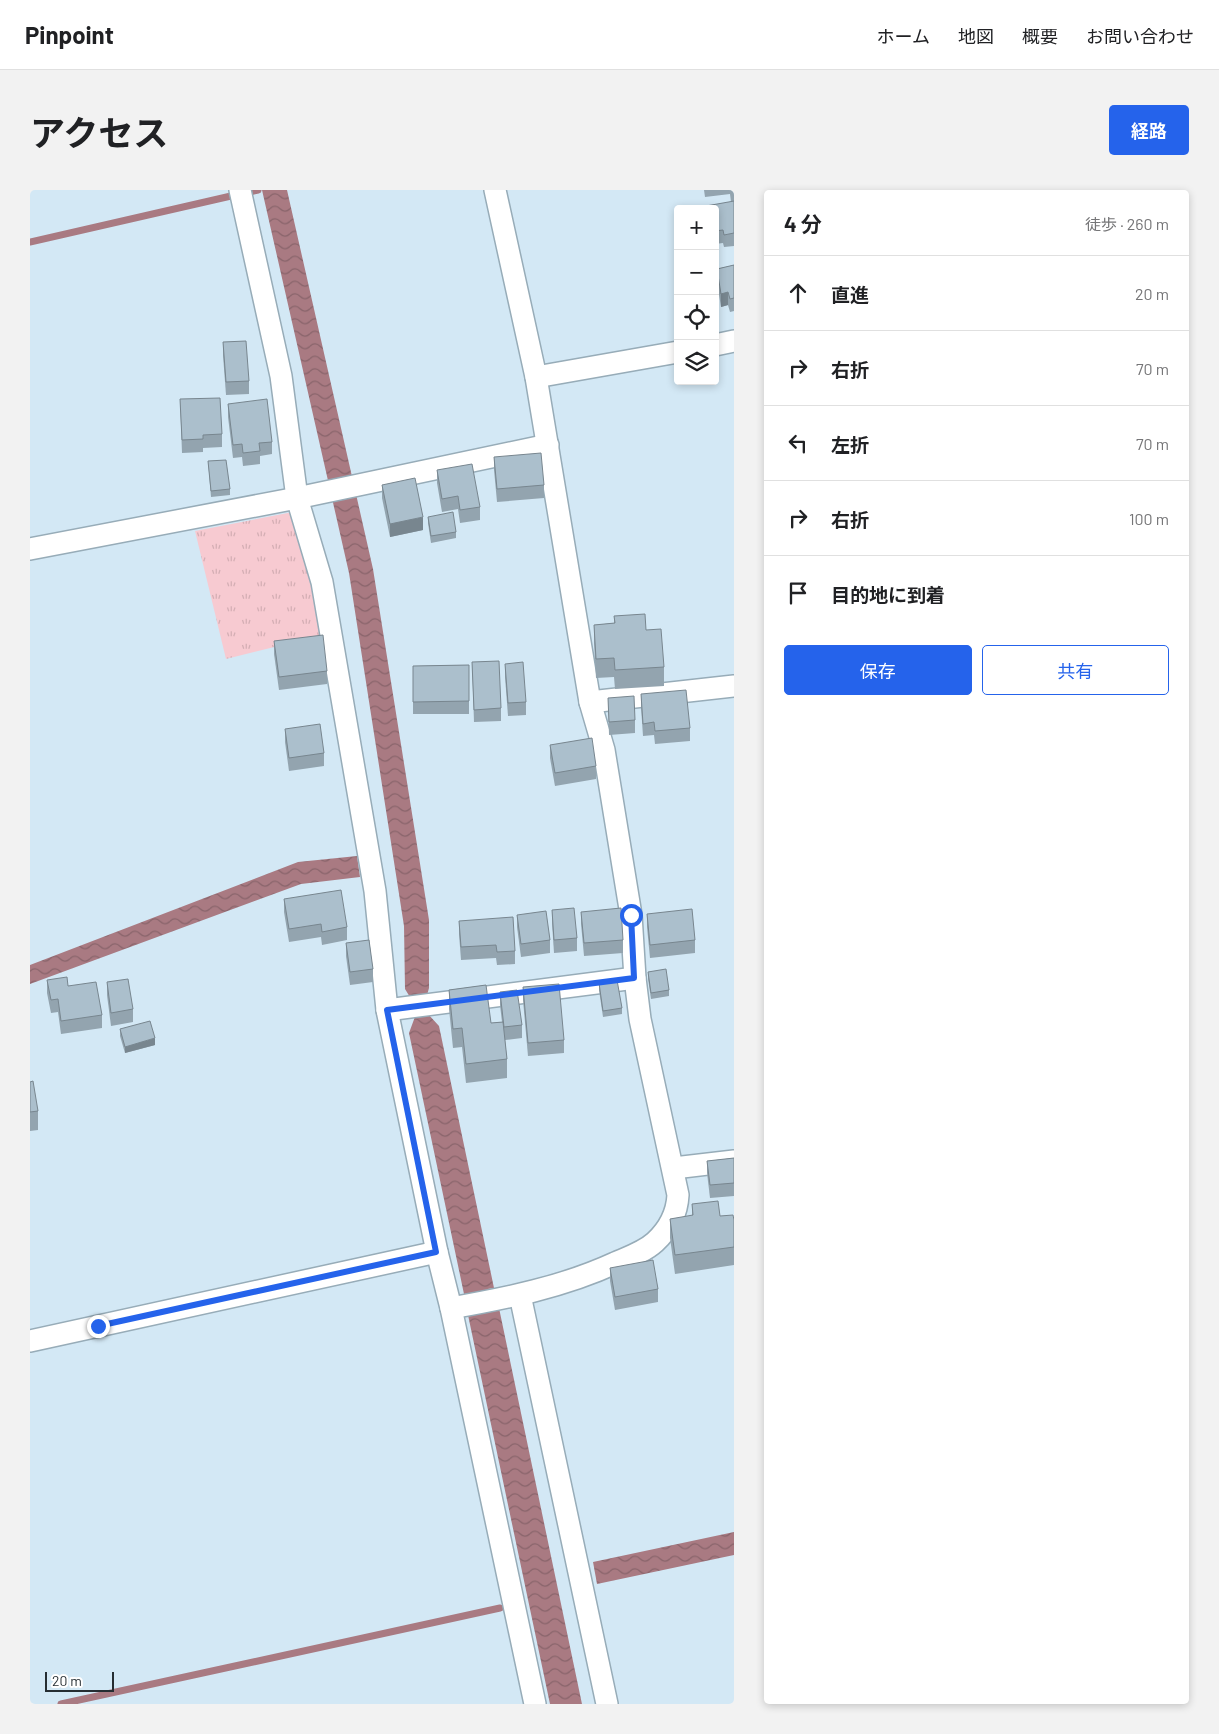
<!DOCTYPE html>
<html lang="ja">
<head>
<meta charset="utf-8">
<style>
  :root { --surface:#fff; --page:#f2f2f2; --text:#202124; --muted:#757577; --line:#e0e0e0; --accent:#2563eb }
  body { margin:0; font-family:Barlow,"Noto Sans JP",sans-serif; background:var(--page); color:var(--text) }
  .controls { position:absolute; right:15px; top:15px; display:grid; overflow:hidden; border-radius:5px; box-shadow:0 2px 8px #0003 }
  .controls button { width:45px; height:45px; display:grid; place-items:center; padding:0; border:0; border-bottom:1px solid var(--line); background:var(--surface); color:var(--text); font:25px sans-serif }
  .scale { position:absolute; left:15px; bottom:12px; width:69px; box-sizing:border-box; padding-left:5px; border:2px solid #252d32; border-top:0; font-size:14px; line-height:18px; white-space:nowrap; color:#252d32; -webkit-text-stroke:4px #fff; paint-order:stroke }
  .stop { position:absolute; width:15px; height:15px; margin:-11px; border:4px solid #2563eb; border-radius:50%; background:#fff }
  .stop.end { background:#2563eb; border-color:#fff; box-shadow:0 1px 5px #0008 }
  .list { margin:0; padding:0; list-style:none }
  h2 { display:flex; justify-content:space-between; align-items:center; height:65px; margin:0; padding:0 20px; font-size:21px }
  h2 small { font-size:16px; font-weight:400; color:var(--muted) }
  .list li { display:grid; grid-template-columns:32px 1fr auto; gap:15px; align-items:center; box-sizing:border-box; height:75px; padding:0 20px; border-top:1px solid var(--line) }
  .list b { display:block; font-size:19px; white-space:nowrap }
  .list em { font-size:16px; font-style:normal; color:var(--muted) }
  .actions { display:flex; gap:10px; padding:15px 20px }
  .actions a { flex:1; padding:11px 0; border:1px solid var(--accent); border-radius:5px; text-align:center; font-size:18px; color:var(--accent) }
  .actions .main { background:var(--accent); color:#fff }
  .icon { flex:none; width:28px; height:28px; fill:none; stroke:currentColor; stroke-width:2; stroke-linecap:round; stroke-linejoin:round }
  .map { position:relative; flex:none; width:704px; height:1514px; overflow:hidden; border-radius:5px }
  header { display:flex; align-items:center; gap:30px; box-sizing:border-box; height:70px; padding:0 25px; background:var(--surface); border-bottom:1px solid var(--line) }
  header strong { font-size:24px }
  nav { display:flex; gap:28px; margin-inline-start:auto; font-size:18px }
  .intro { display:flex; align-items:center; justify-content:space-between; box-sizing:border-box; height:120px; padding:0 30px }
  h1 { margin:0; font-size:35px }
  .button { padding:12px 22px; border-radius:5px; background:var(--accent); color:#fff; font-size:18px; font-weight:700 }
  main { display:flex; gap:30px; padding:0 30px }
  aside { flex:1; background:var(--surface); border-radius:5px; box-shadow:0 2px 8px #0003 }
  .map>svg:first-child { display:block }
  .park { fill:url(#park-tufts) }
  .water { fill:url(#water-waves) }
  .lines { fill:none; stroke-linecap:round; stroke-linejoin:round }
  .stream { stroke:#a97a82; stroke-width:7 }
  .street-casing { stroke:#97acb8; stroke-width:24 }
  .street { stroke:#fff; stroke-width:21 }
  .wall { fill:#93a4af }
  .shaded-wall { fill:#78868f }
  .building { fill:#abbfcc; stroke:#78868f }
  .route { stroke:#2563eb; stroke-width:6 }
</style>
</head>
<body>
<header>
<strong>Pinpoint</strong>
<nav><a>ホーム</a><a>地図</a><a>概要</a><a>お問い合わせ</a></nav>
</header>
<div class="intro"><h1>アクセス</h1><a class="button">経路</a></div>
<main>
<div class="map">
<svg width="704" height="1514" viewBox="0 0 704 1514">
  <defs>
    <pattern id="park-tufts" width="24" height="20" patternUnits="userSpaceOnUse" patternTransform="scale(1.25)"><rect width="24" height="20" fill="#f7cad1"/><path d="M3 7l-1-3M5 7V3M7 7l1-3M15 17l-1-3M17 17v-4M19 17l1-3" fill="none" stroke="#d4aeb4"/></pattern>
    <pattern id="water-waves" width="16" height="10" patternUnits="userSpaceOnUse" patternTransform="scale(1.25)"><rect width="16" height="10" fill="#a97a82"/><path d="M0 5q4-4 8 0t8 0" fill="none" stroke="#89646b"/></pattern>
  </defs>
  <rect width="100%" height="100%" fill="#d3e8f5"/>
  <path class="park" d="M263 322 293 445 196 469 165 341Z"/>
  <g class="water">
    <path d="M232 0H257L343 379 399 730V798L396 809 398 824 409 836 464 1098 458 1099 463 1119 469 1118 552 1514H520L438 1125 445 1123 441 1103 434 1104 379 843 386 824 383 812 375 799 374 736 319 383Z"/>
    <path d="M327 666 330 687 271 694 0 794V775L268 672Z"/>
    <path d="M704 1342V1365L567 1394 563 1372Z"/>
  </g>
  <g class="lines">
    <g class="stream">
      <path d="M220 2 228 0"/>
      <path d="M0 52 201 6"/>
      <path d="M31 1514 470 1418"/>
    </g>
    <g class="street-casing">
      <g id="street">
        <path d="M210 0 251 186 267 308 292 392 345 701 357 820 407 1062 421 1118C477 1108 533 1097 585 1073 599 1067 614 1062 625 1052 639 1039 647 1024 648 1005L610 829 605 788 601 725 574 560 560 512 506 187 465 0"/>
        <path d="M685 155 704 151"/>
        <path d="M506 187 648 162"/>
        <path d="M0 359 267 308 518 255"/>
        <path d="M560 512 704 496"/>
        <path d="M357 820 605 788"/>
        <path d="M644 978 704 971"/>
        <path d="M490 1105 577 1514"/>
        <path d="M421 1118 505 1514"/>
        <path d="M0 1151 407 1062"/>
      </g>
    </g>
    <use href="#street" class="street"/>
  </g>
  <g class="wall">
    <path d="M674 0H704V56L694 57 693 53 685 54V19H676V16L701 12 700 4 675 7Z"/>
    <path d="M704 75V121L700 122 698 115 691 117 687 92V79Z"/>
    <path d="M193 152 219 191V204L196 205 193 165Z"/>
    <path d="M150 209 192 244V257L173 258V262L152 263Z"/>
    <path d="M198 214 242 252V264L230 266V274L213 276 212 267 203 268 198 227Z"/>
    <path d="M464 267 514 295V308L467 312 464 280Z"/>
    <path d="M178 271 200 299V305L181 307Z"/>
    <path d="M407 280 450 317V330L430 333 428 319 412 322 407 293Z"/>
    <path d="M352 295 393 340 360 347 352 308Z"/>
    <path d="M398 327 426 342V348L401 353 398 333Z"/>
    <path d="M584 426 616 440 634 477V496L585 499 584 487 566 488 564 453V435L584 433Z"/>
    <path d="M244 451 297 481V494L249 500 244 464Z"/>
    <path d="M442 472 471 518V531L444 532Z"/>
    <path d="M475 474 496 512V525L478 526 475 487Z"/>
    <path d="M439 475V524H383V476Z"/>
    <path d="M611 504 660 538V551L625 554 624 545 613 546 611 517Z"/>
    <path d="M578 508 605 530V543L579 545Z"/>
    <path d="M255 539 294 563V576L259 581 255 552Z"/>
    <path d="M520 555 566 576V589L525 596 520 568Z"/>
    <path d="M254 709 317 737V750L292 755 291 747 259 752 254 722Z"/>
    <path d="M522 720 547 748V761L524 763 522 733Z"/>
    <path d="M551 722 593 750V763L554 766 551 734Z"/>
    <path d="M617 724 665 750V763L620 768 617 737Z"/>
    <path d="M487 725 520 750V763L491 767 487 737Z"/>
    <path d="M429 731 485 761V774L467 775 466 768 431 770 429 744Z"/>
    <path d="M316 753 343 779V792L320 795 316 766Z"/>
    <path d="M618 782 639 800V806L621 809 618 789Z"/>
    <path d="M17 790 38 796 72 825V838L31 844 28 822 21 823 17 803Z"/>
    <path d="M77 792 103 819V832L81 836 77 805Z"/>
    <path d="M569 793 592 818V824L573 827 569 800Z"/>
    <path d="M493 797 534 850V863L498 866 493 810Z"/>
    <path d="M419 800 461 833 472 832 470 815V802L492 835V848L475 850 477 869V888L436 893 432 857 423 858 419 819Z"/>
    <path d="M90 839 125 855 95 863 90 846Z"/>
    <path d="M0 892 8 921V940L0 941Z"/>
    <path d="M704 968V1006L680 1008 677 983V971Z"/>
    <path d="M662 1014 690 1026 704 1030V1075L645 1084 640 1048V1029L662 1026Z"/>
    <path d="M580 1078 628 1099V1112L585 1120 580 1091Z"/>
  </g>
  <g class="shaded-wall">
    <path d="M698 102V115L691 117V104Z"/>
    <path d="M393 327V340L360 347V334Z"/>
    <path d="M125 848V855L95 863V857Z"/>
  </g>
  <g class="building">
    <path d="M704 11V43L694 45 693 40 685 41V19H676V16Z"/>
    <path d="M704 75V108L700 109 698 102 691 104 687 79Z"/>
    <path d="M216 151 219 191 196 192 193 152Z"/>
    <path d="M190 208 192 244 173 245V249L152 250 150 209Z"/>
    <path d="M237 209 242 252 229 253 230 261 213 263 212 254 203 255 198 214Z"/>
    <path d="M511 263 514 295 467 299 464 267Z"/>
    <path d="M196 270 200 299 181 301 178 271Z"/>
    <path d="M442 274 450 317 430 320 428 306 412 309 407 280Z"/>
    <path d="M385 288 393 327 360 334 352 295Z"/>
    <path d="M423 322 426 342 401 346 398 327Z"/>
    <path d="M615 424 616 440 631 439 634 477 585 480 584 468 566 469 564 435 585 433 584 426Z"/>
    <path d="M293 445 297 481 249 487 244 451Z"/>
    <path d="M469 471 471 518 444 520 442 472Z"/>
    <path d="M493 472 496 512 478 513 475 474Z"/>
    <path d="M439 475V511L383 512V476Z"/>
    <path d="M656 500 660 538 625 541 624 532 613 534 611 504Z"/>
    <path d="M604 506 605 530 579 532 578 508Z"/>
    <path d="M290 534 294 563 259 568 255 539Z"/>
    <path d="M562 548 566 576 525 583 520 555Z"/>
    <path d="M311 700 317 737 292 742 291 734 259 739 254 709Z"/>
    <path d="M544 718 547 748 524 750 522 720Z"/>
    <path d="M591 718 593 750 554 753 551 722Z"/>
    <path d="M662 719 665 750 620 755 617 724Z"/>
    <path d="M516 721 520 750 491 754 487 725Z"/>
    <path d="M483 727 485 761 467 762 466 755 431 757 429 731Z"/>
    <path d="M339 750 343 779 320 782 316 753Z"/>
    <path d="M636 779 639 800 621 803 618 782Z"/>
    <path d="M37 787 38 796 66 792 72 825 31 831 28 809 21 810 17 790Z"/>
    <path d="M98 789 103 819 81 823 77 792Z"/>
    <path d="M587 790 592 818 573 821 569 793Z"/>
    <path d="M529 794 534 850 498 853 493 797Z"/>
    <path d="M456 795 461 833 473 832 477 869 436 874 432 838 423 839 419 800Z"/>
    <path d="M487 800 492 835 474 837 470 802Z"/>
    <path d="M120 831 125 848 95 857 90 839Z"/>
    <path d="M3 891 8 921 0 922V892Z"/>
    <path d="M704 968V993L680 995 677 971Z"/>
    <path d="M688 1011 690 1026 703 1025 704 1030V1057L645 1065 640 1029 663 1025 662 1014Z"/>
    <path d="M623 1070 628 1099 585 1107 580 1078Z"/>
  </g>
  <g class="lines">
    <path class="route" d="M68 1136 406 1062 357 820 604 788 601 725"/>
  </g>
</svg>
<div class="controls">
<button>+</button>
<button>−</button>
<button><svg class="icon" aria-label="locate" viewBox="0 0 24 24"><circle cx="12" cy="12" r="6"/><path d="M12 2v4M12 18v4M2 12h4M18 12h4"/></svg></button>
<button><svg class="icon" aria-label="layers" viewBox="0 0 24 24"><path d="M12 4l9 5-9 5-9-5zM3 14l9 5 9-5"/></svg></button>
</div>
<div class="scale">20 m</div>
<div class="stop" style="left:601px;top:725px"></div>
<div class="stop end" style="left:68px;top:1136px"></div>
</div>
<aside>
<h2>4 分<small>徒歩 · 260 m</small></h2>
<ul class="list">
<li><svg class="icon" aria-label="ahead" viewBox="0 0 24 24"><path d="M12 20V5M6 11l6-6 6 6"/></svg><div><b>直進</b></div><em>20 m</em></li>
<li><svg class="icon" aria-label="right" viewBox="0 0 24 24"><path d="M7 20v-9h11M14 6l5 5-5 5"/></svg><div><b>右折</b></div><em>70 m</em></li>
<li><svg class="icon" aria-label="left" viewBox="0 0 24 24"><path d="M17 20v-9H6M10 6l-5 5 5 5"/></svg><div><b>左折</b></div><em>70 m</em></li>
<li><svg class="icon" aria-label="right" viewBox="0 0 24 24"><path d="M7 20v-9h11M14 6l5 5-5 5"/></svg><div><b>右折</b></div><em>100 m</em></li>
<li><svg class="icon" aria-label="arrive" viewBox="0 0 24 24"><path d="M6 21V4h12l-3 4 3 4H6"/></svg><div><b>目的地に到着</b></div></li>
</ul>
<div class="actions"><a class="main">保存</a><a>共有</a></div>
</aside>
</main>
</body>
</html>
